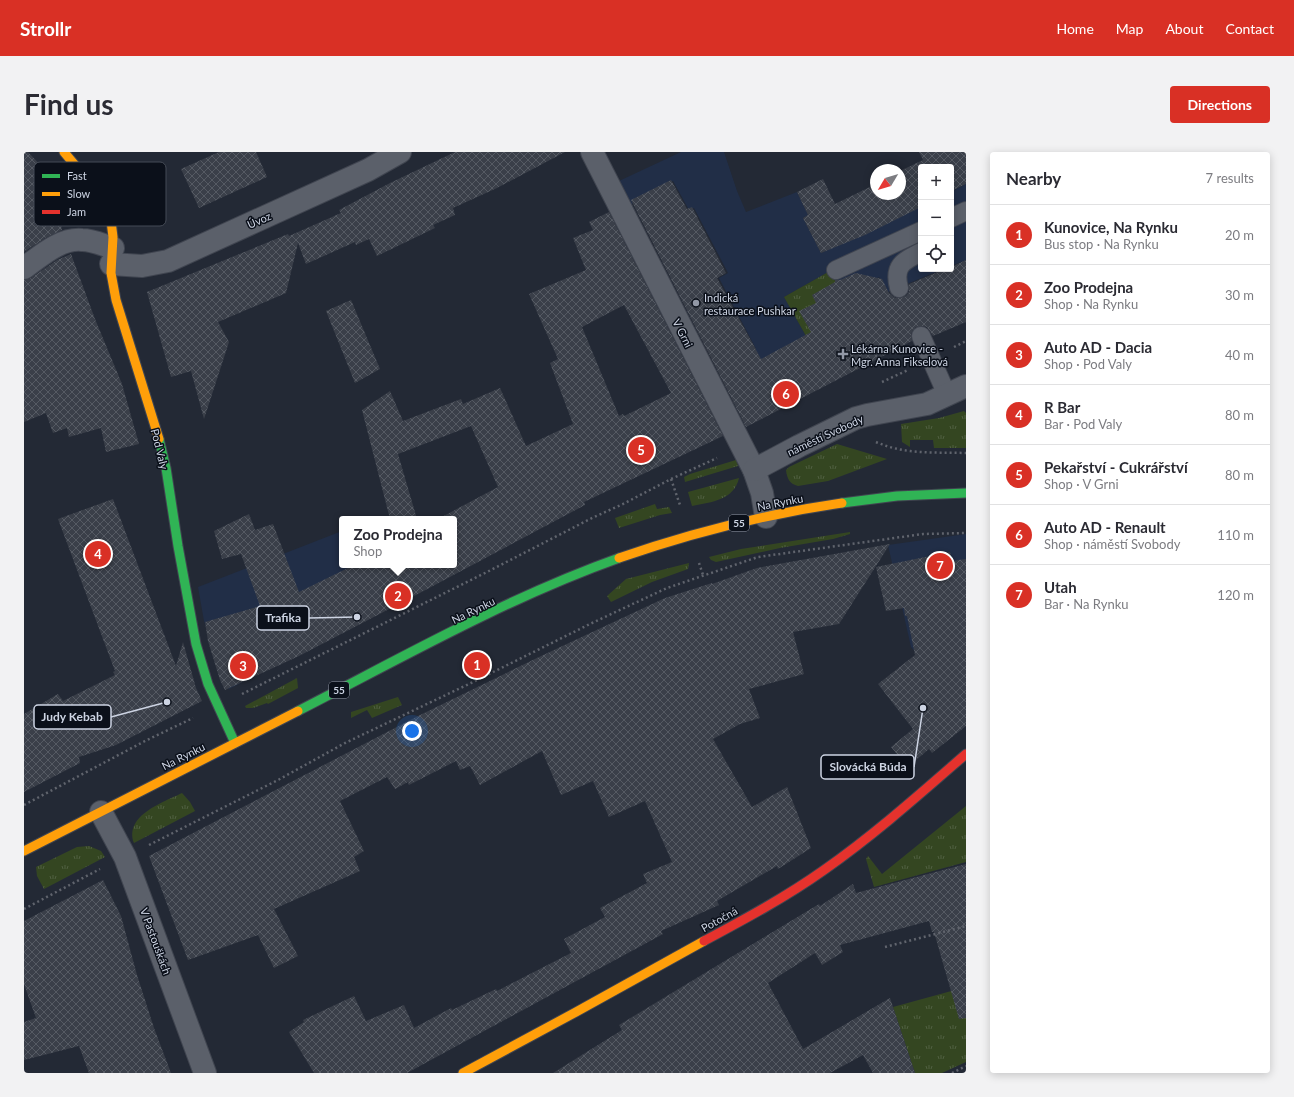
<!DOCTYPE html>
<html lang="en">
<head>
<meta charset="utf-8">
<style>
  :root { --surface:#fff; --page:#f2f2f3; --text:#2b2b33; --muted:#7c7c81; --line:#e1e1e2; --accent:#d93025 }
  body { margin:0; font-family:Lato,sans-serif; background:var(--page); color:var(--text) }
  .controls { position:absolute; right:12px; top:12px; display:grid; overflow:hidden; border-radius:4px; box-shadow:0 2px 10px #0003 }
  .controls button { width:36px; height:36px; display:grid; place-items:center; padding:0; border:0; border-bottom:1px solid var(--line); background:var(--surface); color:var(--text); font:20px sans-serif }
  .compass { position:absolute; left:846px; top:12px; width:36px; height:36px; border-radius:50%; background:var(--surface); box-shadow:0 2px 10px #0003; rotate:232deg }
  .you { position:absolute; left:388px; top:579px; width:14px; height:14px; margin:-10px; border:3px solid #fff; border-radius:50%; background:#1a73e8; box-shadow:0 0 0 6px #1a73e833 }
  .badge { display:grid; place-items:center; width:26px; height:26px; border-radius:50%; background:var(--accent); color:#fff; font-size:13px; font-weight:700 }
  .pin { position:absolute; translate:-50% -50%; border:2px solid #fff; box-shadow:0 1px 4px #0006 }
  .popup { position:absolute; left:315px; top:364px; width:118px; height:52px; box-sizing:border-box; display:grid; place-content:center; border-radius:4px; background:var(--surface); filter:drop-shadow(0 1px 3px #0005); font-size:13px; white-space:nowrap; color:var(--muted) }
  .popup b { font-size:15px; color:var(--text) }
  .popup::after { content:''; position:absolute; left:50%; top:100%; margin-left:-8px; border:8px solid transparent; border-top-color:var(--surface) }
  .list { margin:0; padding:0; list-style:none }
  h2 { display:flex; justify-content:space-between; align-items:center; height:52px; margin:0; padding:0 16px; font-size:17px }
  h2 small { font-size:13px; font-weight:400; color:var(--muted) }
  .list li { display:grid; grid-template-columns:26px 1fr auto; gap:12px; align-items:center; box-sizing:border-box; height:60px; padding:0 16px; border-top:1px solid var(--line) }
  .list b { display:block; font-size:15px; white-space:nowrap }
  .list p { margin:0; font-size:13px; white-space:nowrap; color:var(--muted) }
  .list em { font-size:13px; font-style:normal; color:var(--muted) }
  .icon { flex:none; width:22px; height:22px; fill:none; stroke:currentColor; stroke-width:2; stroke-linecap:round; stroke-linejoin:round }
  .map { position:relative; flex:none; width:942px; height:921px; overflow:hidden; border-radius:4px }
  header { display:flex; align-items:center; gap:24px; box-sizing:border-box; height:56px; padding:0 20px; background:var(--accent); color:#fff }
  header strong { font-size:19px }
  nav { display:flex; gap:22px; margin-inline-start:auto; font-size:14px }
  .intro { display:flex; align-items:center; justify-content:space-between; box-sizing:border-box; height:96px; padding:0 24px }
  h1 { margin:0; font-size:28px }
  .button { padding:10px 18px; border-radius:4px; background:var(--accent); color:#fff; font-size:14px; font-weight:700 }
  main { display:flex; gap:24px; padding:0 24px }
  aside { flex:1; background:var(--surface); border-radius:4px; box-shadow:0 2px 10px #0003 }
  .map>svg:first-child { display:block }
  .built { fill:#212e47 }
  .grass { fill:url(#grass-tufts) }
  .building { fill:url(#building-cross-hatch); fill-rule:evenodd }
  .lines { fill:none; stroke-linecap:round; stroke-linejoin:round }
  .lane-casing { stroke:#404550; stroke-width:20 }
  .street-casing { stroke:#404550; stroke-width:24 }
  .fast-casing { stroke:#404550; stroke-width:11 }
  .slow-casing { stroke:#404550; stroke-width:11 }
  .jam-casing { stroke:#404550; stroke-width:11 }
  .path { stroke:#60646d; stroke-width:2.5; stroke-dasharray:2 3; stroke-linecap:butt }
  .lane { stroke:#5b606a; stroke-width:18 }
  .street { stroke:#5b606a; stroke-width:22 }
  .fast { stroke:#30b455; stroke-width:9 }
  .slow { stroke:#ff9f0a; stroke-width:9 }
  .jam { stroke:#e5322d; stroke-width:9 }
  .poi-dot { fill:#9298a6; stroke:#0b101a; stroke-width:1.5 }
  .labels { text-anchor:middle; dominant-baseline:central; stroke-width:3; stroke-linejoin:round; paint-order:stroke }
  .shield { fill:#0b101a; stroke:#9399a7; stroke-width:1 }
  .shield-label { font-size:10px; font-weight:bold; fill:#cdd4e3 }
  .street-label { font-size:11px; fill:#cdd4e3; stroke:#0b101a }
  .poi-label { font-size:11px; fill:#cdd4e3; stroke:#0b101a; text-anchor:start }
  .key { fill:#0b101a; stroke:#454b56; stroke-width:1 }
  .key-label { font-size:11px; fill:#cdd4e3 }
  .leader { fill:none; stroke:#cdd4e3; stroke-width:1.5 }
  .callout-dot { fill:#cdd4e3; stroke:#0b101a; stroke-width:1.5 }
  .callout { fill:#0b101a; stroke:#cdd4e3; stroke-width:1.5 }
  .callout-label { font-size:12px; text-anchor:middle; font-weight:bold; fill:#cdd4e3 }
</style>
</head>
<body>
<header>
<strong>Strollr</strong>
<nav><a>Home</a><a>Map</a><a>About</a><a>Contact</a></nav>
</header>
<div class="intro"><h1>Find us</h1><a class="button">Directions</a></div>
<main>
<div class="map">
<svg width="942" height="921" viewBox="0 0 942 921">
  <defs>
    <pattern id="grass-tufts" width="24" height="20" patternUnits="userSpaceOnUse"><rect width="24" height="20" fill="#344621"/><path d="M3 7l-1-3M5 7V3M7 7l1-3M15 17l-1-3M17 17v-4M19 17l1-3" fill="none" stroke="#506041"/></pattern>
    <pattern id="building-cross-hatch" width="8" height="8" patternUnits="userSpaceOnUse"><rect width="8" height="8" fill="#3a3f49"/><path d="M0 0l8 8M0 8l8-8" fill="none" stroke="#555a63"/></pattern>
  </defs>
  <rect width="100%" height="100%" fill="#232935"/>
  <g class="built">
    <path d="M657 0H700L713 39 722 60 773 40 784 63 779 66 797 101 897 54V117H919L864 140 855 125 819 144 806 119 760 145 782 184 725 214 720 204 732 197 695 126 704 121 670 56 665 58 649 29 606 53 595 29Z"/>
    <path d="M942 32V108L927 114V40Z"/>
    <path d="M318 379V413H383L393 441 205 537 180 469 174 435Z"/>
    <path d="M942 382V553L940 554 887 495 864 393Z"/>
  </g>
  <g class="grass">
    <path d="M806 119 812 131 802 172 782 184 760 145Z"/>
    <path d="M940 259 942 261V296H910L909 288H886V295L878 290 877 272 915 266Z"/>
    <path d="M813 292 863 307 804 329 774 334C766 332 763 327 762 318L765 315Z"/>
    <path d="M712 308 714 314 661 330 660 325 666 322Z"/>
    <path d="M715 326C710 348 688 350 668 354L664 340Z"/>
    <path d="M631 352 633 357 645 355 648 361 636 363 595 376 591 366Z"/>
    <path d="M826 380V382L809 387 756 396 692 410 687 408 685 405 717 397Z"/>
    <path d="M665 411 664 417 628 430 587 450 583 444 602 427Z"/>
    <path d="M273 526 274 536 244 552 243 551 229 556H222L221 554Z"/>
    <path d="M374 545 378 553 348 566 343 558 327 566V560Z"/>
    <path d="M158 641 166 650 171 659 110 691C100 663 140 650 158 641Z"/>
    <path d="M942 654V710L850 735 842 707 844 704 858 722Z"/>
    <path d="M65 694 77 699 81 705 20 737 13 724 12 715 53 695Z"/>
    <path d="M942 835V910L918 921H891L869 855Z"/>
  </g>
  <g class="building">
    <path d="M0 0H4L59 58 37 73 38 78 21 86 0 100Z"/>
    <path d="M195 0H232L243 25 175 56 157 17Z"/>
    <path d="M431 0H541L473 36 429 56 431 63 409 73 411 76 353 104 345 87 332 93 331 90 282 112 274 91 262 141 194 170 205 190 180 267 167 219 147 225 123 140 264 82 265 84 317 61 315 58 366 31Z"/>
    <path d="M895 0H942V32L927 39V15H897V55L841 83 797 101 779 66 784 63 773 40 799 27 811 52 852 32V42H876V19L899 8Z"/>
    <path d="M647 28 663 57 668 55 702 121 693 126 737 207 787 180 775 159 792 151 788 143 811 130V128H816L832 121 858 127 865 141 871 146H877L882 144 885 140V132L921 117H927V115L942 108V170L909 184 903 175 898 174 892 175 889 178 887 182 888 189 722 275 607 48Z"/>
    <path d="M585 60 699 284 560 350 561 353 392 443 275 504 201 538 196 528 184 489 181 470 236 454 217 402 198 407 190 379 225 362 231 378 249 372 275 440 330 413H430V367H414L474 335 447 274 374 302 393 367H366L338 258 366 239 379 269 437 247 439 252 476 236 502 294 549 272 526 211 534 207 505 142 562 118 549 86 569 78 565 70ZM600 153 647 241 600 264 599 262 595 264 558 175Z"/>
    <path d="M47 102 71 167 98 232 115 292 82 300 77 276 45 285 43 276 29 281 22 261 0 270V128L7 126 33 108Z"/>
    <path d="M327 148 356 217 331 231 302 159Z"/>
    <path d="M89 347 152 514 159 490 172 536 178 549 92 593 55 605 56 611 0 640V562L34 542 39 549 91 523 89 520 91 519 34 367Z"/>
    <path d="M866 392 815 472 769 480 780 522 725 537 736 566 716 572 689 587 728 655 763 635 787 696 754 717 753 714 693 749 695 753 637 779 639 782 383 921H290L265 880 280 870 279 868 330 844 342 869 380 853 390 876 427 856 428 858 472 837 473 839 547 801 540 787 581 765 576 756 623 731 619 722 648 710 621 649 585 665 569 629 537 643 518 599 456 633 446 614 436 618 432 609 385 633 384 630 371 637 363 625 316 649 340 699 330 705 336 719 250 757 274 804 250 816 234 783 164 808 125 704 392 565 515 505 641 446 688 431V432L733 416Z"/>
    <path d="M926 400 928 409 942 407V574L908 601 905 597 884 615 867 595 889 577 854 532 891 503 883 464H881L880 456 862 459 852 415Z"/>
    <path d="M942 712V866L935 867 910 780H908L905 769 816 793 819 800 798 813 791 801 744 831 779 897 866 846 891 921H849L839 903 806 921H529L598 878 595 873 795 752 796 754 829 732 832 741Z"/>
    <path d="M79 728 97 764 113 823 130 876 147 921H65L55 894 0 908V870L12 866 0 832V769Z"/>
  </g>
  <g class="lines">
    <g class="lane-casing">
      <g id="lane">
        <path d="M927 66 942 59"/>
        <path d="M812 118 897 79"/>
        <path d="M875 136C869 114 879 109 897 100"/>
        <path d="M897 184 923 243"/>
      </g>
    </g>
    <g class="street-casing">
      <g id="street">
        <path d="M568 0 730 318 738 341 742 365"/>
        <path d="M87 112 118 114 144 109 344 18 376 0"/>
        <path d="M0 116C17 104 36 86 58 88 69 88 79 93 89 96"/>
        <path d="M730 318 775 294 832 266 843 263 903 252 942 234"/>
        <path d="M77 660 101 705 181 921"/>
      </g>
    </g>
    <g class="fast-casing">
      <g id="fast">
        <path d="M135 287 142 316 154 394 172 492 184 532 211 591"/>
        <path d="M818 351 873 344 942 341"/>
        <path d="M274 559C379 505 483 446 595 406"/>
      </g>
    </g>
    <g class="slow-casing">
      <g id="slow">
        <path d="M40 0 71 37 83 58 87 69 89 85 87 121 92 148 135 287"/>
        <path d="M595 406C667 381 742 362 818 351"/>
        <path d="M0 699 274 559"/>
        <path d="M439 921 552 860 680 789"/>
      </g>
    </g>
    <g class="jam-casing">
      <path id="jam" d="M680 789C721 767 762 745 800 718 850 683 896 642 942 602"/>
    </g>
    <g class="path">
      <path d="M930 195 942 189"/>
      <path d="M858 230 884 218"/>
      <path d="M852 290C881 303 911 300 942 301"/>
      <path d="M647 327 656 353"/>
      <path d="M675 411 679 423"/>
      <path d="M218 542 463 420 568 366 599 352 647 327 693 306"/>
      <path d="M0 653 121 589 169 566"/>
      <path d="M125 693 254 628 321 591 447 531 568 471 643 436 734 405 899 382 942 381"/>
      <path d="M0 757 76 717"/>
      <path d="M861 795 942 774"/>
      <path d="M928 921 942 914"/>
    </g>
    <use href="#lane" class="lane"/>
    <use href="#street" class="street"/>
    <use href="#fast" class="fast"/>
    <use href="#slow" class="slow"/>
    <use href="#jam" class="jam"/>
  </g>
  <g class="poi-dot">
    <circle cx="672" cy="151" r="4"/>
    <path d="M817 196h4v4h4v4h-4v4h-4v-4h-4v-4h4z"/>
  </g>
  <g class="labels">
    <g class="shield">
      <rect x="705" y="363" width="20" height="16" rx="3"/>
      <rect x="305" y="530" width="20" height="16" rx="3"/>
    </g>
    <g class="shield-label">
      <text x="715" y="371">55</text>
      <text x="315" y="538">55</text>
    </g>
    <g class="street-label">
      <text transform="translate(235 68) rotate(-24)">Úvoz</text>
      <text transform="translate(659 181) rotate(63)">V Grni</text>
      <text transform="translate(801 283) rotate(-25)">náměstí Svobody</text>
      <text transform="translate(136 297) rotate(76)">Pod Valy</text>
      <text transform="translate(756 350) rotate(-11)">Na Rynku</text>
      <text transform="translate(449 458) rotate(-26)">Na Rynku</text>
      <text transform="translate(159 604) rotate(-27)">Na Rynku</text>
      <text transform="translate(695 767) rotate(-29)">Potočná</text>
      <text transform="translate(132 789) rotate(70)">V Pastouškách</text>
    </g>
    <g class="poi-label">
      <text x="680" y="145">Indická<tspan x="680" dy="13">restaurace Pushkar</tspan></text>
      <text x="827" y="196">Lékárna Kunovice -<tspan x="827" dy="13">Mgr. Anna Fikselová</tspan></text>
    </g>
  </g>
  <rect x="10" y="10" width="132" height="64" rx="6" class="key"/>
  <rect x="18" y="22" width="18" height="4" fill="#30b455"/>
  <rect x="18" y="40" width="18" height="4" fill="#ff9f0a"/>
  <rect x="18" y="58" width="18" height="4" fill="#e5322d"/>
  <g class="key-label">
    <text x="43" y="28">Fast</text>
    <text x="43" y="46">Slow</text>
    <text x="43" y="64">Jam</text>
  </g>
  <path class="leader" d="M333 465L285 466M143 550L87 565M899 556L890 615"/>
  <g class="callout-dot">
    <circle cx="333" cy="465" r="4"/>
    <circle cx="143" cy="550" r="4"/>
    <circle cx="899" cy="556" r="4"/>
  </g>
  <g class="callout">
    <rect x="233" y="454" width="52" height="24" rx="4"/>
    <rect x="10" y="553" width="77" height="24" rx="4"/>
    <rect x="797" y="603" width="93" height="24" rx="4"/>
  </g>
  <g class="callout-label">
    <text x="259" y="470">Trafika</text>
    <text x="48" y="569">Judy Kebab</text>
    <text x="844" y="619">Slovácká Búda</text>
  </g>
</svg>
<div class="controls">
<button>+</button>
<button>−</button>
<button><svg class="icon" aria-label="locate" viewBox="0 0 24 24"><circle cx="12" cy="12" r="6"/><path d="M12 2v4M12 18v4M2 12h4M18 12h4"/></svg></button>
</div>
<svg class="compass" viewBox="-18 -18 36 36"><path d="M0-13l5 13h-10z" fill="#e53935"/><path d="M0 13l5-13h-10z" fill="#7c7c81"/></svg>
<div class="you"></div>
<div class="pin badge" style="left:453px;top:513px">1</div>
<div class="pin badge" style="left:374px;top:444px">2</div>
<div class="popup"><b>Zoo Prodejna</b>Shop</div>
<div class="pin badge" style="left:219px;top:514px">3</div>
<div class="pin badge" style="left:74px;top:402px">4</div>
<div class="pin badge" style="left:617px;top:298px">5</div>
<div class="pin badge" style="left:762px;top:242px">6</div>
<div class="pin badge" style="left:916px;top:414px">7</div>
</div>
<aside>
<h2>Nearby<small>7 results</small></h2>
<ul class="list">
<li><span class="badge">1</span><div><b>Kunovice, Na Rynku</b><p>Bus stop · Na Rynku</p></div><em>20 m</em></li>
<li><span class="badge">2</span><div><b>Zoo Prodejna</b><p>Shop · Na Rynku</p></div><em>30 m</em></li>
<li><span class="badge">3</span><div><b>Auto AD - Dacia</b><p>Shop · Pod Valy</p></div><em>40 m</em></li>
<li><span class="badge">4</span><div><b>R Bar</b><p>Bar · Pod Valy</p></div><em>80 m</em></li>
<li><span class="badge">5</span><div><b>Pekařství - Cukrářství</b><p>Shop · V Grni</p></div><em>80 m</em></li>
<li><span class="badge">6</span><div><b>Auto AD - Renault</b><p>Shop · náměstí Svobody</p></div><em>110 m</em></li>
<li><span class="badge">7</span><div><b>Utah</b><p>Bar · Na Rynku</p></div><em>120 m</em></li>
</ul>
</aside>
</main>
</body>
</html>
